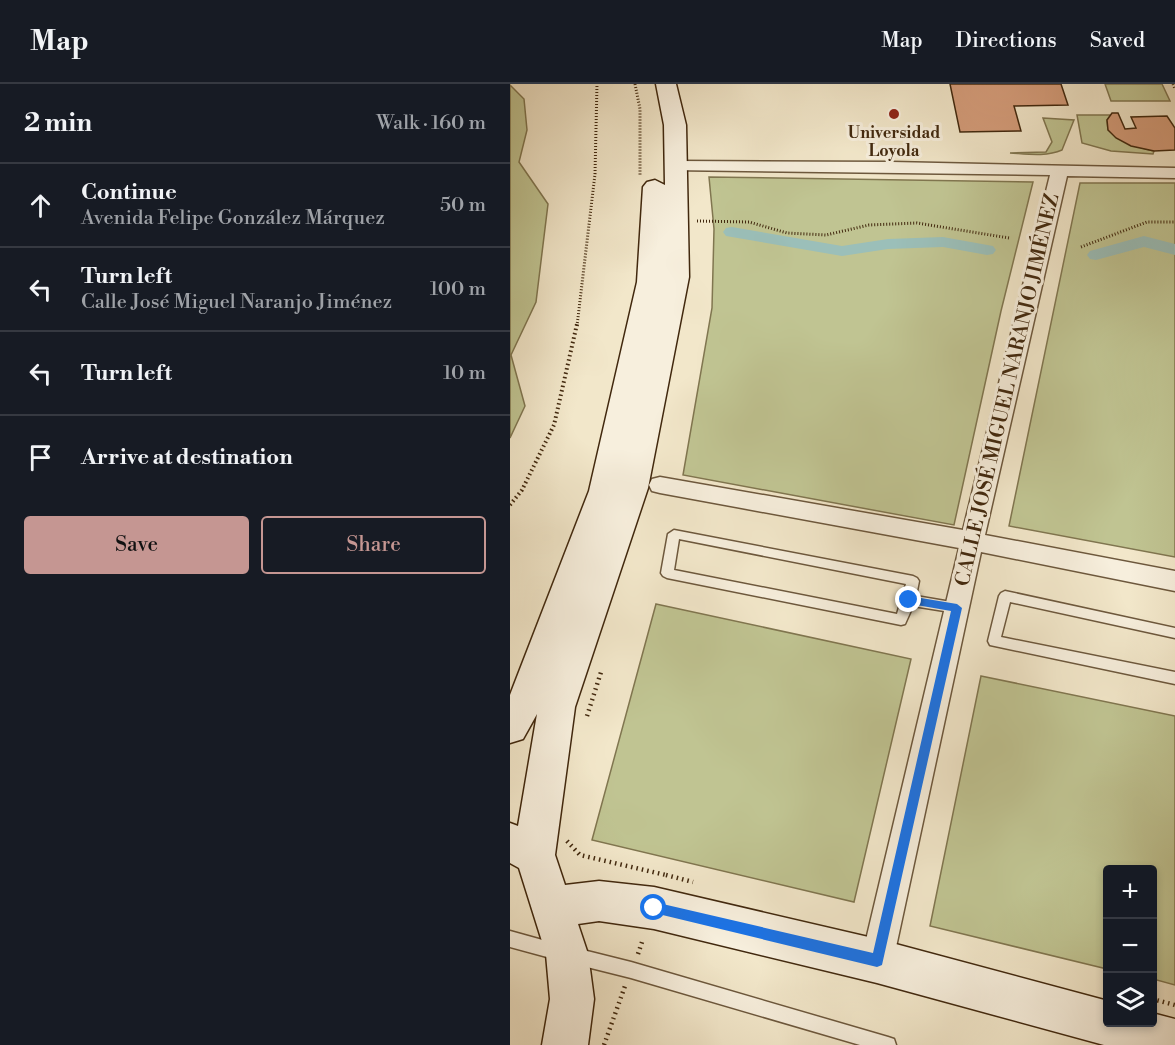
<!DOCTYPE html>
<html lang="en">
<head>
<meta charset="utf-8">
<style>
  :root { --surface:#171b24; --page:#20242c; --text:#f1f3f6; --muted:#9ea1a6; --line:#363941; --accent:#c59692 }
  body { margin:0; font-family:"Libre Bodoni",serif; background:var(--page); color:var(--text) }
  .controls { position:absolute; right:18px; bottom:18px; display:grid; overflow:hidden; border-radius:6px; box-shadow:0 3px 9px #0003 }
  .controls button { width:54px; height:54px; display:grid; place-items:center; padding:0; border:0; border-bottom:2px solid var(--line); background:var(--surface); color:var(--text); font:30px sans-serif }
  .stop { position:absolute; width:18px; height:18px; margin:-14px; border:4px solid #1a73e8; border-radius:50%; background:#fff }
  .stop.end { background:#1a73e8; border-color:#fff; box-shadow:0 2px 6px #0008 }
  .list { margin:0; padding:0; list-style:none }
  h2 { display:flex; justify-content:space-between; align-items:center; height:78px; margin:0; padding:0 24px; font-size:26px }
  h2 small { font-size:20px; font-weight:400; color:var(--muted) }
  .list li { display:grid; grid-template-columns:39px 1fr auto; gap:18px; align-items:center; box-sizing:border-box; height:84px; padding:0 24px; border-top:2px solid var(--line) }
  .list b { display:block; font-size:22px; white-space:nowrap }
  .list p { margin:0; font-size:20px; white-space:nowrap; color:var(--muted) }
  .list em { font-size:20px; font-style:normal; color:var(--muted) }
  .actions { display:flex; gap:12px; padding:18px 24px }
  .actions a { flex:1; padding:14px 0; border:2px solid var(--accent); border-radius:6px; text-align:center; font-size:21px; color:var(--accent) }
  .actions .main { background:var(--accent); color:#111 }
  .icon { flex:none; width:33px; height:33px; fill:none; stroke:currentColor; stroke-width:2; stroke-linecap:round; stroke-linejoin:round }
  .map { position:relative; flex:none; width:665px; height:961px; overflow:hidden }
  header { display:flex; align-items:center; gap:36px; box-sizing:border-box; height:84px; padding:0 30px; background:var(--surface); border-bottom:2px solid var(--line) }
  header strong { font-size:28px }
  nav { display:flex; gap:33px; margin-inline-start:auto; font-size:21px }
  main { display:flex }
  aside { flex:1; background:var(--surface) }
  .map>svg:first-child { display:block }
  .green { fill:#c0c492; stroke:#807650; stroke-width:1.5 }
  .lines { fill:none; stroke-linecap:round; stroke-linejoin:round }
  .canal { fill:#9bbfb9; fill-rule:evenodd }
  .building { fill:#d49c7a; stroke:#41280e; stroke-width:1.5 }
  .lane-casing { stroke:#6d583d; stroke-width:3 }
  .street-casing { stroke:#6d583d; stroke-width:3 }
  .secondary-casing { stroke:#41280e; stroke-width:3 }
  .path-far2 { stroke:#41280e; stroke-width:3; stroke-dasharray:1 2; stroke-linecap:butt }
  .path-far1 { stroke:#41280e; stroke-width:4; stroke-dasharray:1.5 3; stroke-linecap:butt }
  .path { stroke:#41280e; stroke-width:4.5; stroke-dasharray:1.5 4; stroke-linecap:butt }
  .lane { fill:#f7efdd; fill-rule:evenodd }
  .street { fill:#f7efdd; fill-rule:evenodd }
  .secondary { fill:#f7efdd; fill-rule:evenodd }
  .route { fill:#1a73e8 }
  .poi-dot { fill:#8f2418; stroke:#f7efdd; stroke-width:2 }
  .labels { text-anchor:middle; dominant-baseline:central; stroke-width:6; stroke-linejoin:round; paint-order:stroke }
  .far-poi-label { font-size:16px; font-weight:bold; fill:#41280e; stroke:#f7efdd }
  .street-label { font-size:20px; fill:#41280e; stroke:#f7efdd }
</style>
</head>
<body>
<header>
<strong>Map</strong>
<nav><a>Map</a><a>Directions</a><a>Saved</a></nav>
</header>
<main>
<aside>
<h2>2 min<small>Walk · 160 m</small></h2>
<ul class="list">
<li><svg class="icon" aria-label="ahead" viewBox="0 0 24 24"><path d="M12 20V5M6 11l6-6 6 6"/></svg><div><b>Continue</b><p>Avenida Felipe González Márquez</p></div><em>50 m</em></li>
<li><svg class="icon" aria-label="left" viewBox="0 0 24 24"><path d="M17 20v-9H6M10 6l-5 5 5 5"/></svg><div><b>Turn left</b><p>Calle José Miguel Naranjo Jiménez</p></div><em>100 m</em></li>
<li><svg class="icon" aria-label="left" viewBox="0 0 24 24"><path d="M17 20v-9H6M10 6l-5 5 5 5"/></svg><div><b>Turn left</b></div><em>10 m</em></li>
<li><svg class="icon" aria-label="arrive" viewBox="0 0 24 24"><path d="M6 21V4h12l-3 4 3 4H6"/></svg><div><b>Arrive at destination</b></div></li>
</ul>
<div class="actions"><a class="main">Save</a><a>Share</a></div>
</aside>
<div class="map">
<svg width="665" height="961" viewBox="0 0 665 961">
  <rect width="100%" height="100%" fill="#f2e7ca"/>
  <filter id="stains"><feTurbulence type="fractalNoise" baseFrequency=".00333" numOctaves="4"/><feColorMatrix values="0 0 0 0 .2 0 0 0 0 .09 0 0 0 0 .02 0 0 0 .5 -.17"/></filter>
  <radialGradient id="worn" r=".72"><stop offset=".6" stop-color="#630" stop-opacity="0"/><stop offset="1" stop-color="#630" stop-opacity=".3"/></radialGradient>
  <g class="green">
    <path d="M595 0H652L660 17H601Z"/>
    <path d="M0 1 14 15 17 46 9 78 38 120 26 218 1 271 15 322 0 354Z"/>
    <path d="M567 31H601L597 36 598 46C612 59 626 63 644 67L643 70 601 67 572 59Z"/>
    <path d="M533 34 564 36 552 66C536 73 517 70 500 69L536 68 542 58Z"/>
    <path d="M199 93 523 98 491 227 444 441 173 391 202 224 204 145Z"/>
    <path d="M570 99H665V473L499 442Z"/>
    <path d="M146 520 401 575 344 818 82 756Z"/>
    <path d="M471 592 665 632V901L643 895 642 786H598L597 885 420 842Z"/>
  </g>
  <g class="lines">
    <g class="canal">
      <path d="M222 143 332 162 378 155 433 153 483 162 486 166 483 170 477 171 433 163 378 165 332 172 216 152 213 148 216 144Z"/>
      <path d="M634 152 665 160V171L634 163 586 176 580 175 577 171 580 167Z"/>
    </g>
  </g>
  <g class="building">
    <path d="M440 0H551L558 21 504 22 511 47 450 48Z"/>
    <path d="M602 29H608L615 45 626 44 621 33 657 32 665 44V66L644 67 621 62 606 54 598 46 597 36Z"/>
  </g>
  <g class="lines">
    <g class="lane-casing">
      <g id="lane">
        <path d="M164 446 403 492 407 494 409 497 406 512 447 519 451 520 453 524 451 528 447 529 403 522 395 540 391 541 157 494 153 492 151 489 158 450ZM169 455 396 500 387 530 164 486Z"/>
        <path d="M495 507 665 544V554L500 518 491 553 665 588V600L480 561 478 557 489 512 491 509Z"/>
        <path d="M0 847 54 862 56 868 54 874 48 876 0 863Z"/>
        <path d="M65 864 121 878 378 953 384 955 386 961H350L121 894 65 880 59 878 57 872 59 866Z"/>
      </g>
    </g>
    <g class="street-casing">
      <path id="street" d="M167 77 382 78 665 84V94L557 92 475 451 665 487V507L471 468 383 877 378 888 367 893 356 888 351 877 449 464 150 409 142 407 139 401 142 395 150 393 453 446 540 91 161 86 159 82 161 78Z"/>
    </g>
    <g class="secondary-casing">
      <path id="secondary" d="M146 0H166L176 41 179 193 138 404 65 623 45 771 55 801 89 797 144 803 367 855 598 917V938H642V929L665 935V961H594L367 899 144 845 89 837 68 840 78 870 84 915 78 961H32L40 915 36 870 9 784 0 779V739L8 742 27 630 13 655 0 659V611L79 407 127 198 133 103 137 98 145 96 155 101 154 41Z"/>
    </g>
    <g class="path-far2">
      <path d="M125 0 130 25V92"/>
      <path d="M663 0 665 5"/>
      <path d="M187 137 239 138 277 149 316 151 359 141 407 139 499 154"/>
      <path d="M571 163 637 138H665"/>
      <path d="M67 242 85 90 87 0"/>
    </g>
    <path class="path-far1" d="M0 421 12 406 44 341 67 240"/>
    <g class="path">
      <path d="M77 632 92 585"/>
      <path d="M57 757 70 771 156 791"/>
      <path d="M156 791 183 798"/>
      <path d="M128 870 133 855"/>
      <path d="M642 915 665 921"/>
      <path d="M94 961 115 902"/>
    </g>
    <use href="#lane" class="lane"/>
    <use href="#street" class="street"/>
    <use href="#secondary" class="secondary"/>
  </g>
  <path class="route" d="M399 512 447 520 452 524 372 881 367 883 140 828 138 824 144 818 363 869 441 527 395 519 394 516Z"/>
  <circle class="poi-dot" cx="384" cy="30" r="6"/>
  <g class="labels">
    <g class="far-poi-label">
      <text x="384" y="49">Universidad<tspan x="384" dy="18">Loyola</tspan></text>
    </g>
    <g class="street-label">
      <text transform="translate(498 306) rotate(-77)">CALLE JOSÉ MIGUEL NARANJO JIMÉNEZ</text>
    </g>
  </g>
  <rect width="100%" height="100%" filter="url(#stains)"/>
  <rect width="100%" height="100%" fill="url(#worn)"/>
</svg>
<div class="controls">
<button>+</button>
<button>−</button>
<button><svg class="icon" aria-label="layers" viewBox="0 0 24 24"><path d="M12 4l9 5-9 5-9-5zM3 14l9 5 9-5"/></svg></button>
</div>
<div class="stop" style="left:144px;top:824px"></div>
<div class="stop end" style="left:399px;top:516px"></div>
</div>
</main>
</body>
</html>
